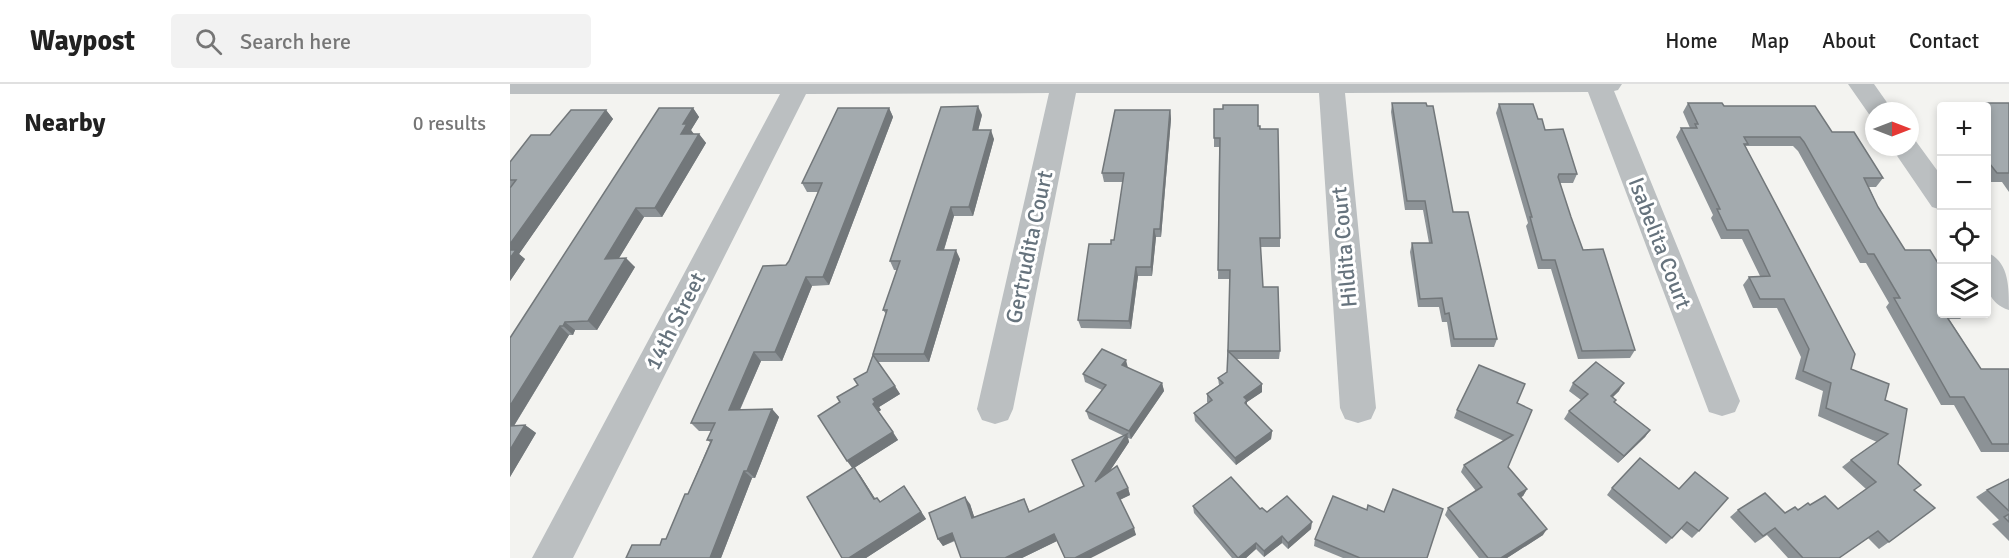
<!DOCTYPE html>
<html lang="en">
<head>
<meta charset="utf-8">
<style>
  :root { --surface:#fff; --page:#f2f2f2; --text:#222; --muted:#767676; --line:#e0e0e0 }
  body { margin:0; font-family:Signika,sans-serif; background:var(--page); color:var(--text) }
  .controls { position:absolute; right:18px; top:18px; display:grid; overflow:hidden; border-radius:6px; box-shadow:0 3px 9px #0003 }
  .controls button { width:54px; height:54px; display:grid; place-items:center; padding:0; border:0; border-bottom:2px solid var(--line); background:var(--surface); color:var(--text); font:30px sans-serif }
  .compass { position:absolute; left:1355px; top:18px; width:54px; height:54px; border-radius:50%; background:var(--surface); box-shadow:0 3px 9px #0003; rotate:90deg }
  .list { margin:0; padding:0; list-style:none }
  h2 { display:flex; justify-content:space-between; align-items:center; height:78px; margin:0; padding:0 24px; font-size:26px }
  h2 small { font-size:20px; font-weight:400; color:var(--muted) }
  .icon { flex:none; width:33px; height:33px; fill:none; stroke:currentColor; stroke-width:2; stroke-linecap:round; stroke-linejoin:round }
  .map { position:relative; flex:none; width:1499px; height:474px; overflow:hidden }
  header { display:flex; align-items:center; gap:36px; box-sizing:border-box; height:84px; padding:0 30px; background:var(--surface); border-bottom:2px solid var(--line) }
  header strong { font-size:28px }
  nav { display:flex; gap:33px; margin-inline-start:auto; font-size:21px }
  .search { width:420px; height:54px; background:var(--page); display:flex; align-items:center; gap:15px; box-sizing:border-box; padding:0 21px; border-radius:6px; color:var(--muted); font-size:22px }
  main { display:flex }
  aside { flex:1; background:var(--surface) }
  .map>svg:first-child { display:block }
  .lines { fill:none; stroke-linecap:round; stroke-linejoin:round }
  .minor { fill:#bbbfc1; fill-rule:evenodd }
  .wall { fill:#8c9296 }
  .shaded-wall { fill:#72777a }
  .building { fill:#a3aaae; stroke:#72777a; stroke-width:1.5 }
  .labels { text-anchor:middle; dominant-baseline:central; stroke-width:6; stroke-linejoin:round; paint-order:stroke }
  .street-label { font-size:22px; fill:#66737d; stroke:#fff }
</style>
</head>
<body>
<header>
<strong>Waypost</strong>
<div class="search"><svg class="icon" aria-label="search" viewBox="0 0 24 24"><circle cx="10" cy="10" r="6"/><path d="M15 15l6 6"/></svg>Search here</div>
<nav><a>Home</a><a>Map</a><a>About</a><a>Contact</a></nav>
</header>
<main>
<aside>
<h2>Nearby<small>0 results</small></h2>
<ul class="list">
</ul>
</aside>
<div class="map">
<svg width="1499" height="474" viewBox="0 0 1499 474">
  <rect width="100%" height="100%" fill="#f3f3f0"/>
  <g class="lines">
    <g class="minor">
      <path d="M0 0H1112L1108 6 1104 7 1230 317 1225 328 1212 332 1199 328 1078 8 835 9 866 324 861 335 848 339 835 335 830 324 809 9H566L503 325 498 336 485 340 472 336 467 325 539 9 296 10 63 474H22L270 10H0Z"/>
      <path d="M1338 0H1364L1383 27H1364V34L1361 33Z"/>
      <path d="M1400 55 1405 56 1432 93V126L1422 123 1381 63H1400Z"/>
      <path d="M1476 168C1499 177 1499 202 1499 226 1472 217 1476 192 1476 168Z"/>
    </g>
  </g>
  <g class="wall">
    <path d="M882 19 943 128 987 255 984 263H941L937 238H932L929 223H908L900 168 902 159H919L913 126H895L881 28Z"/>
    <path d="M1178 19 1214 22 1322 48 1373 94 1366 103H1359L1368 123 1431 230H1456L1450 235H1439L1471 285H1499V368H1471L1444 321H1431L1376 223 1379 219 1356 179H1350L1288 67 1283 62H1236V63L1341 285 1375 316 1388 380 1404 406 1379 458 1369 465 1358 454 1329 474H1278L1257 451 1245 459 1220 433 1228 426 1275 429 1300 421 1328 425 1356 405 1332 383 1341 376 1367 358 1308 332 1313 307 1285 295 1291 273 1267 224H1243L1233 201 1239 193 1250 192 1232 155H1211L1201 134 1203 131 1166 53 1171 44H1180L1173 28Z"/>
    <path d="M1438 19H1499V108L1492 98H1478L1476 96V22H1435Z"/>
    <path d="M989 20 1028 35 1067 90 1063 99H1050L1061 133 1073 166 1125 266 1120 274 1068 275 1041 185H1028L1016 142 1018 139 986 29Z"/>
    <path d="M183 24 189 33 181 46 183 50H189L196 59 152 133H134L109 174 125 183 87 246H65L63 251H59L4 342 15 341 26 349 0 393V254Z"/>
    <path d="M379 24 383 33 319 201 302 202 272 277H251L230 326 262 325 269 333 245 394H242L211 474H116L150 461 156 455 178 410 200 358 197 356 201 347H189L181 339 276 181 279 177 308 108H297L292 99Z"/>
    <path d="M96 26 103 35 9 170 15 175 0 197V78L40 51Z"/>
    <path d="M660 26 661 35 651 153H646L642 192H628L621 245 571 244 568 236 601 160 604 156 613 98H594L592 89Z"/>
    <path d="M472 31 468 46 484 55 463 132H444L434 166 450 175 419 278H368L390 310 369 323 371 326 368 328 388 356 344 384 350 391 365 415 370 418 394 402 416 435 356 474H332L342 384 330 318 348 301 357 288 376 230 373 226 387 186H384L380 177Z"/>
    <path d="M748 42 750 45 770 154V163H750L753 203 770 267 769 275H726L752 300V308L737 318V321L762 347 761 355 726 381 685 337 684 329 698 319 697 318V310L709 301 708 294 717 288 720 195H708L709 63H704V54Z"/>
    <path d="M617 284 652 299 654 307 621 355 618 354 619 358 599 388 618 404 620 411 610 416 626 451 547 457 512 474 445 457 433 462 428 455 460 420 464 433 514 415 520 428 574 402 562 376 614 352 579 335 576 327 592 306 575 298 573 290Z"/>
    <path d="M1063 299 1109 307 1103 313 1104 318 1140 346 1135 353 1108 379 1054 335 1059 327 1071 316 1059 307Z"/>
    <path d="M1007 319 998 383 1017 405 1013 412 1011 413 1033 451 997 474H969L935 431 938 424 966 407 951 388 954 381 994 357 944 334 947 326Z"/>
    <path d="M1499 395V457L1482 440 1489 436 1466 413 1477 406Z"/>
    <path d="M1102 404 1169 405 1189 447 1182 454 1171 445 1156 460 1097 411Z"/>
    <path d="M683 422 750 425 801 445 778 465 772 459 754 473 746 465 736 474H722L684 429Z"/>
    <path d="M857 426 917 474H833L804 462 805 455Z"/>
  </g>
  <g class="shaded-wall">
    <path d="M468 22 472 31 466 55 463 46Z"/>
    <path d="M183 24 189 33 181 46 184 50 178 59 171 50 173 40Z"/>
    <path d="M379 24 383 33 319 201 313 193Z"/>
    <path d="M96 26 103 35 9 170 15 175 0 197V160Z"/>
    <path d="M660 26 661 35 651 153 650 145Z"/>
    <path d="M481 46 484 55 463 132 459 123Z"/>
    <path d="M189 50 196 59 152 133 145 124Z"/>
    <path d="M441 123 444 132 431 175 427 166Z"/>
    <path d="M126 124 134 133 103 184 95 175Z"/>
    <path d="M644 145 646 153 642 192 641 183Z"/>
    <path d="M446 166 450 175 419 278 414 270Z"/>
    <path d="M116 174 125 183 87 246 78 237Z"/>
    <path d="M626 183 628 192 621 245 619 237Z"/>
    <path d="M296 193 302 202 272 277 265 268Z"/>
    <path d="M55 238 65 246 63 251 53 242Z"/>
    <path d="M50 242 59 251 0 348V322Z"/>
    <path d="M244 268 251 277 226 334 219 326Z"/>
    <path d="M616 276 618 284 612 281Z"/>
    <path d="M652 299 654 307 621 355 619 347Z"/>
    <path d="M1114 299 1109 307 1095 320 1101 312Z"/>
    <path d="M752 300V308L737 318V324L735 326 734 313Z"/>
    <path d="M385 302 390 310 369 323 371 326 368 328 363 320V315Z"/>
    <path d="M262 325 269 333 245 394 237 387Z"/>
    <path d="M15 341 26 349 0 393V366Z"/>
    <path d="M1140 346 1135 353 1108 379 1114 372Z"/>
    <path d="M762 347 761 355 726 381 725 374Z"/>
    <path d="M383 348 388 356 344 384 350 391 370 422 337 377Z"/>
    <path d="M617 350 619 358 588 405 585 398Z"/>
    <path d="M234 387 242 394 211 474H200Z"/>
    <path d="M394 402 416 435 356 474H339Z"/>
    <path d="M618 404 620 411 609 416 607 409Z"/>
    <path d="M1017 405 1013 412 1004 417 1008 410Z"/>
    <path d="M455 413 460 420 467 441 462 434Z"/>
    <path d="M802 438 801 445 778 465V459Z"/>
    <path d="M624 444 626 451 581 474H565Z"/>
    <path d="M1037 445 1033 451 997 474H991Z"/>
    <path d="M442 449 447 455 433 462 428 455Z"/>
    <path d="M544 450 547 457 512 474H495Z"/>
    <path d="M772 452V459L754 473V467Z"/>
    <path d="M746 459V465L736 474H728Z"/>
  </g>
  <g class="building">
    <path d="M882 19H916L917 22H923L943 128H958L987 255H944L939 229 935 230 932 214 910 215 902 159H922L915 117H897Z"/>
    <path d="M1178 19H1212L1214 22H1305L1322 48H1344L1373 94H1354L1368 123 1395 166H1420L1431 184V230H1435L1471 285H1499V360H1482L1454 313H1440L1384 214H1390L1364 170H1358L1294 58 1290 53H1234L1238 60H1234L1345 270 1341 285 1379 300 1375 316 1397 325 1388 380 1411 401 1404 406 1425 424 1379 458 1368 447 1329 474H1293L1265 444 1253 452 1228 426 1255 409 1275 429 1285 423 1288 426 1298 419 1300 421 1315 412 1328 425 1366 398 1341 376 1378 350 1316 324 1321 299 1293 287 1299 265 1274 215H1250L1239 193 1260 192 1238 146H1217L1207 125H1210L1171 44H1187L1185 40H1188Z"/>
    <path d="M1438 19H1499V89H1487L1476 75V22H1440Z"/>
    <path d="M989 20H1023L1028 35H1032L1035 46 1053 45 1067 90H1049L1048 93 1061 133 1073 166 1093 165 1125 266 1072 267 1045 176H1032L1020 133H1022Z"/>
    <path d="M713 21H748V42H750V45H768L770 154H750L753 203H768L770 267H718L720 186H708L710 54H704V25H713Z"/>
    <path d="M468 22 463 46H481L459 123H441L427 166H446L414 270H363L377 226H373L390 177H380L431 23Z"/>
    <path d="M149 24H183L173 40H177L171 50H189L145 124H126L95 175 116 174 78 237 55 238 53 242H50L0 322V254Z"/>
    <path d="M328 24H379L313 193H296L265 268H244L219 326 262 325 237 387H234L200 474H116L122 461H150L152 455H156L175 410H178L202 356H197L205 339H181L253 182 276 181 279 177 312 99H292Z"/>
    <path d="M61 26H96L0 160V104L6 96H0V78L21 51H40Z"/>
    <path d="M605 26H660L650 145H644L641 183H626L619 237 568 236 579 160H601V156H604L614 89H592Z"/>
    <path d="M0 166H6L0 174Z"/>
    <path d="M592 265 616 276 612 281 652 299 619 347 576 327 596 301 573 290Z"/>
    <path d="M718 267 752 300 734 313 737 316 735 319 762 347 725 374 684 329 702 316 697 310 713 299 708 294 717 288Z"/>
    <path d="M363 271 385 302 363 315 365 318 363 320 383 348 337 377 308 332 330 318 327 313 348 301 344 295 357 288Z"/>
    <path d="M1086 278 1114 299 1101 312 1106 316 1104 318 1140 346 1114 372 1059 327 1078 310 1063 299Z"/>
    <path d="M969 281 1015 300 1007 319 1022 326 998 383 1017 405 1008 410 1037 445 991 474H978L938 424 972 403 954 381 1003 351 947 326Z"/>
    <path d="M15 341 0 366V342Z"/>
    <path d="M617 350 585 398 607 382 618 404 607 409 624 444 565 474H555L544 450 495 474H451L442 449 428 455 419 429 455 413 462 434 514 415 519 428 574 402 562 376Z"/>
    <path d="M1130 374 1169 405 1185 388 1218 414 1189 447 1177 438 1162 454 1102 404Z"/>
    <path d="M344 383 364 415 367 414 370 418 394 402 411 428 339 474H332L297 413Z"/>
    <path d="M721 393 750 425 752 424 757 428 777 412 802 438 778 459 772 452 754 467 746 459 728 474 683 422Z"/>
    <path d="M1499 395V427L1477 406Z"/>
    <path d="M883 405 933 425 917 474H850L805 455 823 412 857 426 858 421 874 428Z"/>
    <path d="M1499 430V438L1494 433Z"/>
  </g>
  <g class="labels">
    <g class="street-label">
      <text transform="translate(1150 159) rotate(69)">Isabelita Court</text>
      <text transform="translate(519 163) rotate(-78)">Gertrudita Court</text>
      <text transform="translate(834 163) rotate(-95)">Hildita Court</text>
      <text transform="translate(165 237) rotate(-63)">14th Street</text>
    </g>
  </g>
</svg>
<div class="controls">
<button>+</button>
<button>−</button>
<button><svg class="icon" aria-label="locate" viewBox="0 0 24 24"><circle cx="12" cy="12" r="6"/><path d="M12 2v4M12 18v4M2 12h4M18 12h4"/></svg></button>
<button><svg class="icon" aria-label="layers" viewBox="0 0 24 24"><path d="M12 4l9 5-9 5-9-5zM3 14l9 5 9-5"/></svg></button>
</div>
<svg class="compass" viewBox="-18 -18 36 36"><path d="M0-13l5 13h-10z" fill="#e53935"/><path d="M0 13l5-13h-10z" fill="#767676"/></svg>
</div>
</main>
</body>
</html>
